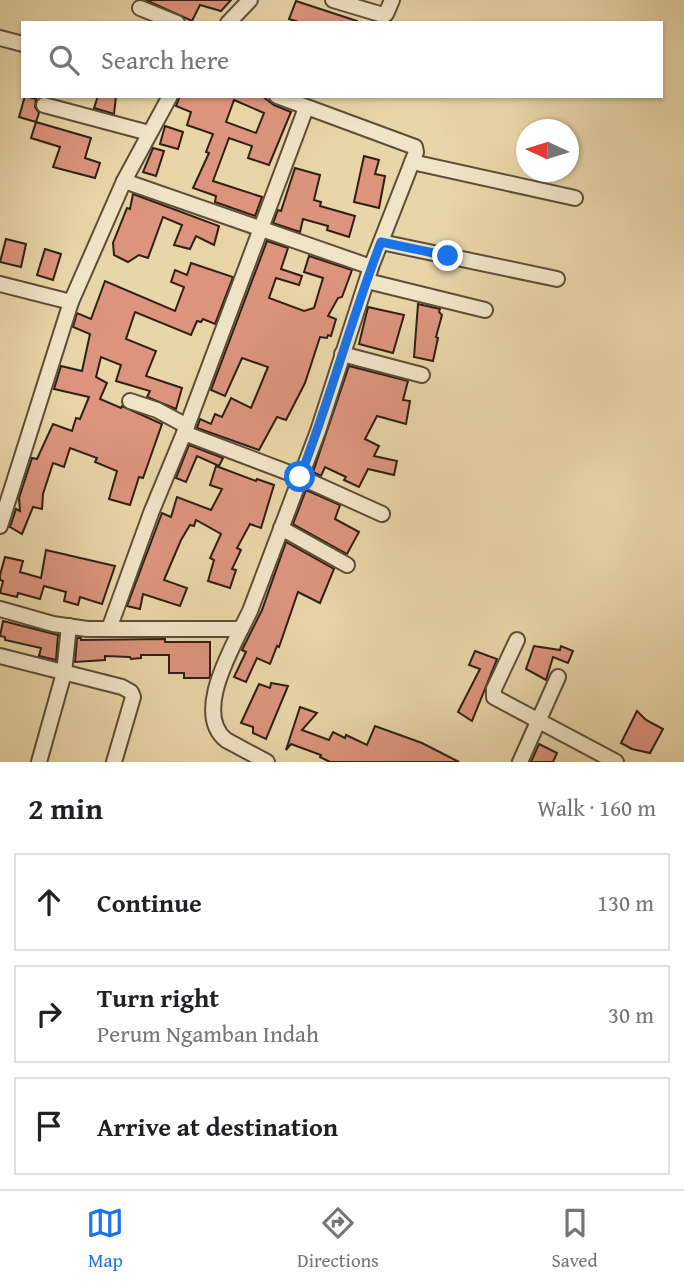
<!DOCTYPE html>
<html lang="en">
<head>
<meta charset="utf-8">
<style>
  :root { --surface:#fff; --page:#f6f6f6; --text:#202124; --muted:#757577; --line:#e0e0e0; --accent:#1a73e8 }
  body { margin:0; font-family:"Gentium Book Plus",serif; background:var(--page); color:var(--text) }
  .compass { position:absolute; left:516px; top:119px; width:63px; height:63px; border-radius:50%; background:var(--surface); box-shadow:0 2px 5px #0004; rotate:274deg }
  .stop { position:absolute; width:21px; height:21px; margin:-16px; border:5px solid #1a73e8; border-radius:50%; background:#fff }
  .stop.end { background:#1a73e8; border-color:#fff; box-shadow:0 2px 7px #0008 }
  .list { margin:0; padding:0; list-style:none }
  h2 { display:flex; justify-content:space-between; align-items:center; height:91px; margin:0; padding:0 28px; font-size:30px }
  h2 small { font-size:23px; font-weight:400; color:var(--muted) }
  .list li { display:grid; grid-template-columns:46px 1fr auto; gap:21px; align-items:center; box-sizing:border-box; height:98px; margin:0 14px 14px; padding:0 14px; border:2px solid var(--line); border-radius:0px }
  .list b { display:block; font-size:26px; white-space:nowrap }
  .list p { margin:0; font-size:23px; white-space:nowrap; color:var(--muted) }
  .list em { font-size:23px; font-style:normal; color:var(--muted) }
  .icon { flex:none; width:38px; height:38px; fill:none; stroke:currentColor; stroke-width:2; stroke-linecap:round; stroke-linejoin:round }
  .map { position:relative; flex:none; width:684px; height:762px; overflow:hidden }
  .search { position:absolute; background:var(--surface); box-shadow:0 2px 5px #0004; left:21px; right:21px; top:21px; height:77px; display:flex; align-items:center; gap:18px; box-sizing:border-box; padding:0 24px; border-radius:0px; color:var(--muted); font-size:26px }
  .sheet { height:427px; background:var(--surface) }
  nav { display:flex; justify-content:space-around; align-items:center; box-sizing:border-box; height:98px; border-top:2px solid var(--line); background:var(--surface); font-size:19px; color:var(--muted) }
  nav a { display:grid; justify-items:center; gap:4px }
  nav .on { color:var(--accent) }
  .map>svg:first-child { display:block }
  .building { fill:#dc947e; stroke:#302013; stroke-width:2; fill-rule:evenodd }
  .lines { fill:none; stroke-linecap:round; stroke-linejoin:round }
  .minor-casing { stroke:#5e4d38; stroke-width:18 }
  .minor { stroke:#f0e4c6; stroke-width:14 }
  .route { stroke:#1a73e8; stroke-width:9 }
</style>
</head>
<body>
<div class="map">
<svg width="684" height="762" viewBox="0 0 684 762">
  <rect width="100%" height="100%" fill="#e8d5a8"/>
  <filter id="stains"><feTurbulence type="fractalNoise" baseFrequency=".00286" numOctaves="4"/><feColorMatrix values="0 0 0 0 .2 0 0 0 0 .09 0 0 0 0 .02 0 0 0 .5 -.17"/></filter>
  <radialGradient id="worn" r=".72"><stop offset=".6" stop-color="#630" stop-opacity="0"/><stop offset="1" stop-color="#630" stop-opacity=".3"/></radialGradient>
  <g class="building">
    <path d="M146 0H231L221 11 200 5 192 21Z"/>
    <path d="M296 1 357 21V23H302L289 19Z"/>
    <path d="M25 96 36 99 35 107 39 113 36 122 19 117Z"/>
    <path d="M98 96H116L114 114 94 108Z"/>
    <path d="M180 96H262L274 105 291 112 269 165 248 158 252 146 229 138 213 181 262 197 255 216 215 202 216 196 193 188 209 153 206 152 213 134 187 125 191 112 176 106ZM234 100 264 113 256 133 226 122Z"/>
    <path d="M36 122 91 138 85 158 100 163 95 178 53 167 60 147 31 138Z"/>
    <path d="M165 126 183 132 178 149 160 144Z"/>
    <path d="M153 148 164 151 156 176 143 172Z"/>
    <path d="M364 156 379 160 375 174 385 176 379 208 354 202Z"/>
    <path d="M295 168 320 175 314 200 321 202 320 206 355 216 349 237 327 230 328 226 303 219 300 232 273 223 278 210 281 211Z"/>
    <path d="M133 194 219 226 214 245 196 236 190 249 174 245 182 225 163 217 148 258 139 255 128 262 114 255 113 243 127 208 130 209Z"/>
    <path d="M6 239 26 244 21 267 0 262Z"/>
    <path d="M267 241 288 248 281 269 302 276 299 285 276 278 269 298 304 311 314 308 323 278 304 272 309 256 352 270 342 297 338 298 328 316 336 319 331 336 328 335 327 338 320 337 305 383 286 420 277 417 259 450 197 428 200 419 211 424 215 414 222 417 231 398 251 408 268 367 242 358 225 396 211 390Z"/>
    <path d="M45 249 61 254 53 280 37 275Z"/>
    <path d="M191 263 233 277 215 324 203 319 201 322 197 321 191 335 135 312 126 339 156 351 146 376 182 388 176 409 147 397 150 391 116 381 121 365 101 357 96 377 107 383 100 399 121 408 122 406 162 424 143 478 139 477 130 505 109 499 117 471 95 462 97 458 70 448 64 467 53 463 43 494 42 509 33 507 22 534 10 527 16 509 20 511 19 498 32 458 37 459 53 424 72 431 76 418 80 419 89 397 54 389 61 366 82 371 90 334 73 327 77 313 91 319 105 281 175 311 184 287 171 282 175 270 187 275Z"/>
    <path d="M418 304 440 309 439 312 442 315 436 337 438 338 433 361 414 357Z"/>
    <path d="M368 307 404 315 393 353 359 344Z"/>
    <path d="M349 366 408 381 403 400 410 401 406 424 377 416 365 439 379 446 374 456 397 461 394 475 368 469 359 487 344 480 346 477 325 467 321 476 313 472Z"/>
    <path d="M189 445 223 458 219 466 197 456 186 482 176 478Z"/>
    <path d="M216 466 256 481 257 479 274 485 261 528 250 524 237 548 241 550 232 569 236 570 230 588 208 581 214 560 210 558 221 534 196 520 194 526 190 525 181 540 164 580 187 588 180 606 143 594 140 609 127 606 162 513 171 517 177 497 211 510 222 489 210 485Z"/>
    <path d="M306 490 340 505 335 519 359 532 347 554 293 524Z"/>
    <path d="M286 542 334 569 320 603 298 592 279 647 277 646 270 664 257 658 246 682 234 677 246 652 242 650 262 610Z"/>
    <path d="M46 550 115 566 102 604 80 597 78 605 64 601 66 592 44 586 40 599 18 593 17 597 0 593 3 581 0 580V575L5 557 23 561 20 572 41 578Z"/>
    <path d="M3 621 58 635 56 660 39 656 41 648 5 640V637L0 636Z"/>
    <path d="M77 638H81V640L165 639V642H210V676L209 678H184V673H169V655H141V658L131 659 130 657 105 656V660L75 662Z"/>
    <path d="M534 646 560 650 561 646 573 651 568 663 553 657 546 680 526 669Z"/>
    <path d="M475 651 497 659 472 721 458 712 480 669 469 665Z"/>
    <path d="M271 683 288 686 266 739 253 733V727L241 723 259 684 270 688Z"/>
    <path d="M300 707 317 713 302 730 329 740 333 732 345 738 346 735 367 745 375 726 422 743 459 762H330L320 757 321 755 291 744 286 750Z"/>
    <path d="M637 711 646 720 663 729 650 753 632 749 621 743Z"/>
    <path d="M539 744 557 753 553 762H531Z"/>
  </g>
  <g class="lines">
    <g class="minor-casing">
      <g id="minor">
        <path d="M333 0 383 15 386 14 392 0"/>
        <path d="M140 8 177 23"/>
        <path d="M228 23 250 0"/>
        <path d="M0 38 23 44"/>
        <path d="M44 105 149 133"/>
        <path d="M412 162 575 198"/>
        <path d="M124 181 371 267 416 152 415 147 277 96"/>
        <path d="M381 242 557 279"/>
        <path d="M367 281 485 310"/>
        <path d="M0 284 71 302"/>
        <path d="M342 354 422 375"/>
        <path d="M130 401 157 410 187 426"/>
        <path d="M184 433 300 477 382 514"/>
        <path d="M0 526 71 302 124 181 170 96"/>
        <path d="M281 528 347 565"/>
        <path d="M0 609 53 624 87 629H241C228 656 195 715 226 740L267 762"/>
        <path d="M109 629 151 513 187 426 306 108"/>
        <path d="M241 629 250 611 318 431 371 267"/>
        <path d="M517 640 494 689V697L616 762"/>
        <path d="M0 656 122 687 131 692 133 697 114 762"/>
        <path d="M39 762 64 673 69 626"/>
        <path d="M520 762 558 677"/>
      </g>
    </g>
    <use href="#minor" class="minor"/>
  </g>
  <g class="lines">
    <path class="route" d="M300 477C330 400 351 319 381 242L448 256"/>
  </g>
  <rect width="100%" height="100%" filter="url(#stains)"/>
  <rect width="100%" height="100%" fill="url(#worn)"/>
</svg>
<svg class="compass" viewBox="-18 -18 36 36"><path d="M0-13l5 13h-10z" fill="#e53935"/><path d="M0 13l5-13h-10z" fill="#757577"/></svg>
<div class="stop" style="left:300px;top:477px"></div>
<div class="stop end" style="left:448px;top:256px"></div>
<div class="search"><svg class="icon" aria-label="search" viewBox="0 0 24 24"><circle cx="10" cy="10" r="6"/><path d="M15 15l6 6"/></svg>Search here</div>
</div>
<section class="sheet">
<h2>2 min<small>Walk · 160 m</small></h2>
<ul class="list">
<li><svg class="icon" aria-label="ahead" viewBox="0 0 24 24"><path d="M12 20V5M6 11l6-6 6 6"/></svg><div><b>Continue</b></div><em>130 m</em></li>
<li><svg class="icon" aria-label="right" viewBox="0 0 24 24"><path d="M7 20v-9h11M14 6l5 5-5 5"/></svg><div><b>Turn right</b><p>Perum Ngamban Indah</p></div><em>30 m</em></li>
<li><svg class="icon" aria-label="arrive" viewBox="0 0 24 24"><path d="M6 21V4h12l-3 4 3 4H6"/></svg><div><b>Arrive at destination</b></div></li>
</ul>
</section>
<nav>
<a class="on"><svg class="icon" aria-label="map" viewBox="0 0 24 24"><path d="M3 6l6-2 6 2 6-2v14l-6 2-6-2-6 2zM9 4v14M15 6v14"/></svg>Map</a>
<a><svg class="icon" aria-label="directions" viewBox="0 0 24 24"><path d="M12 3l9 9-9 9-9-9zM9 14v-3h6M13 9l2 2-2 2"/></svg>Directions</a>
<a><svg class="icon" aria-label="saved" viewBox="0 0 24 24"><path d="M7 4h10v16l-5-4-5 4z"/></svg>Saved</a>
</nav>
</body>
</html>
